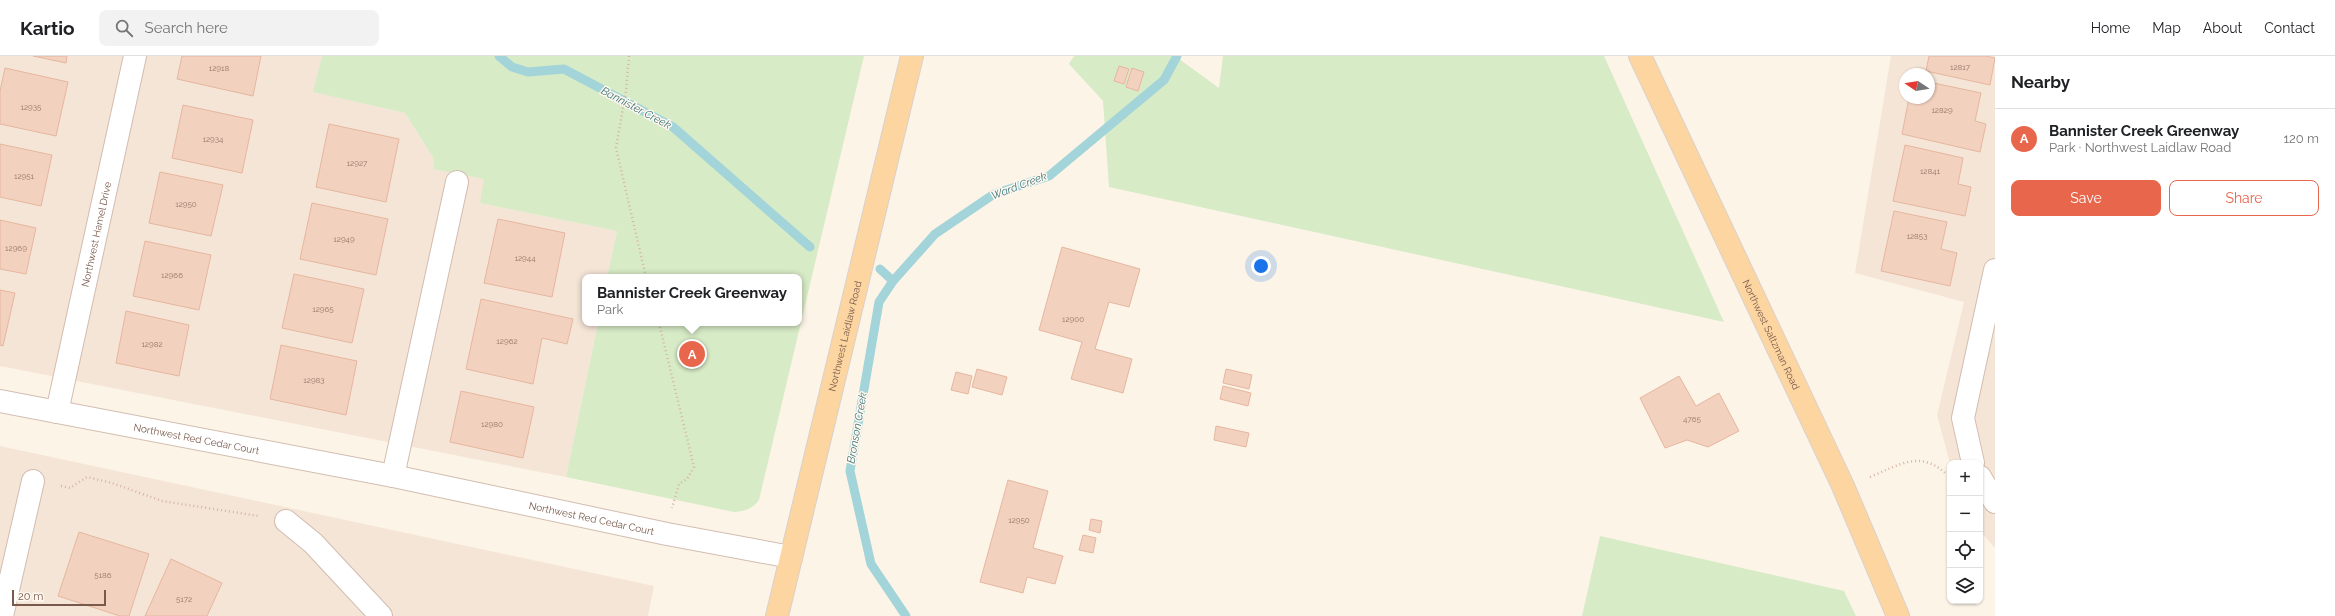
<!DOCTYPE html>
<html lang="en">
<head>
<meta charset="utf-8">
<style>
  :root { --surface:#fff; --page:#f2f2f2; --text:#202124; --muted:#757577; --line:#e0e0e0; --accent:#e8664c }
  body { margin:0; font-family:Raleway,sans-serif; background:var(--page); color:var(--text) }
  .controls { position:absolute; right:12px; bottom:12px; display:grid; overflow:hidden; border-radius:8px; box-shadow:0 1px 3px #0004 }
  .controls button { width:36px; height:36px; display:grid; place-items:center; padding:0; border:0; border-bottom:1px solid var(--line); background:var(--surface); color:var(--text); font:20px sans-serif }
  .compass { position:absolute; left:1899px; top:12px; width:36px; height:36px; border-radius:50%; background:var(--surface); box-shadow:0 1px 3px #0004; rotate:282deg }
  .scale { position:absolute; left:12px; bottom:10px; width:94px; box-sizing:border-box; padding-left:4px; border:2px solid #78594b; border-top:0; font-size:11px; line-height:14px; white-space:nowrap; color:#78594b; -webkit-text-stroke:3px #fff8ef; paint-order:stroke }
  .you { position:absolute; left:1261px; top:210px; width:14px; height:14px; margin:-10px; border:3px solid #fff; border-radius:50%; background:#1a73e8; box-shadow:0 0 0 6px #1a73e833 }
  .badge { display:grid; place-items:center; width:26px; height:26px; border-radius:50%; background:var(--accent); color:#fff; font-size:13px; font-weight:700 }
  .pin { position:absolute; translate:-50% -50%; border:2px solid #fff; box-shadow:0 1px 4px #0006 }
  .popup { position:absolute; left:582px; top:218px; width:220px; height:52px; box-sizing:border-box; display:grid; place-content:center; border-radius:8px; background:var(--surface); filter:drop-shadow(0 1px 3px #0005); font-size:13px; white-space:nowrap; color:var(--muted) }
  .popup b { font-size:15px; color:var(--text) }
  .popup::after { content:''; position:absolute; left:50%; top:100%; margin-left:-8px; border:8px solid transparent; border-top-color:var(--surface) }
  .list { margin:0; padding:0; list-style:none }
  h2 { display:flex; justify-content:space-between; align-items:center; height:52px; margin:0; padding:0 16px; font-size:17px }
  h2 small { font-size:13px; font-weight:400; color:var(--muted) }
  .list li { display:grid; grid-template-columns:26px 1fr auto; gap:12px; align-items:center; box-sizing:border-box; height:60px; padding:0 16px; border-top:1px solid var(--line) }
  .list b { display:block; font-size:15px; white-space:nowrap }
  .list p { margin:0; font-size:13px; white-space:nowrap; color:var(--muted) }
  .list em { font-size:13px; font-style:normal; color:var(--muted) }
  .actions { display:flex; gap:8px; padding:12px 16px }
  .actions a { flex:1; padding:9px 0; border:1px solid var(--accent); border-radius:8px; text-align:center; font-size:14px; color:var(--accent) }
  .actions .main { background:var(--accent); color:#fff }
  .icon { flex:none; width:22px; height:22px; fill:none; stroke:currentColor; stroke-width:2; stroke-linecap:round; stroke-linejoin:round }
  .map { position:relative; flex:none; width:1995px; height:560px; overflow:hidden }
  header { display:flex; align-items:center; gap:24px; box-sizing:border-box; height:56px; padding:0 20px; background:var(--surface); border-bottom:1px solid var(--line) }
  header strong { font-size:19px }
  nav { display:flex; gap:22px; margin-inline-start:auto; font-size:14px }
  .search { width:280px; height:36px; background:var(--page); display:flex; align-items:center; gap:10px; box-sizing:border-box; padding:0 14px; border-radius:8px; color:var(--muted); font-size:15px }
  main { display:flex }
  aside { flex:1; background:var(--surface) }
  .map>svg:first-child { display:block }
  .residential { fill:#f5e5d7; fill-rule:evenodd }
  .green { fill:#d7ebc6 }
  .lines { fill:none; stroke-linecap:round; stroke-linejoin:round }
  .stream { stroke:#a2d4d9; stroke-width:9 }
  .building { fill:#f3d1bf; stroke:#e6b69f }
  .minor-casing { stroke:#d2bdb0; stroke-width:24 }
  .major-casing { stroke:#d9d1cd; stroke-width:24 }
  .path { stroke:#d8b4a2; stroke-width:2.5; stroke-dasharray:1 3; stroke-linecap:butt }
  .minor { stroke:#fff; stroke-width:22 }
  .major { stroke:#fcd5a1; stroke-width:22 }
  .labels { text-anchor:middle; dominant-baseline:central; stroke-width:3; stroke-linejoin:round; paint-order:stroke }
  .number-label { font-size:8px; fill:#977768 }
  .street-label { font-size:10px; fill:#78594b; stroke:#fff8ef }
  .water-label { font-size:11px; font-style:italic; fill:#3e767d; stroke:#fff8ef }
</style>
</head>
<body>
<header>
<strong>Kartio</strong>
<div class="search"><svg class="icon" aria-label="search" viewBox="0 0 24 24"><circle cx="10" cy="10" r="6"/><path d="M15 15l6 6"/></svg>Search here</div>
<nav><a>Home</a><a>Map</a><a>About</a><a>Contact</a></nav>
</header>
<main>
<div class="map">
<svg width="1995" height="560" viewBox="0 0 1995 560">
  <rect width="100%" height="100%" fill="#fdf4e8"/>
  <g class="residential">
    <path d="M0 0H322L314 36 405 57 434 103 433 113 485 123 480 147 617 175 607 221H585V267H598L566 421 0 310Z"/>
    <path d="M1891 0H1995V492L1980 475V407H1950L1937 359 1964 246 1855 217ZM1905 18H1929V42H1905Z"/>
    <path d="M0 390 654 530 648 560H0Z"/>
  </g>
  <g class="green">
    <path d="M322 0H864L759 444C752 453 746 455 734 456L566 421 598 267H799V221H607L617 175 480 147 484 123 433 113 434 103 405 57 313 36Z"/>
    <path d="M1074 0H1175L1219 32 1223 0H1604L1724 266 1109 131 1103 45 1069 8Z"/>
    <path d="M1600 480 1844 535 1856 560H1582Z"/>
  </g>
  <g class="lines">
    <g class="stream">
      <path d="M499 0 512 11 528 16 564 13 673 71 810 191"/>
      <path d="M880 213 893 225"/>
      <path d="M906 560 871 508 850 415 879 246 893 225 935 178 994 138 1049 120 1164 24 1177 0"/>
    </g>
  </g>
  <g class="building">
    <path d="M33 0H67L66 7Z"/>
    <path d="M182 0H261L253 40 177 23Z"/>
    <path d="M1929 0H1986L1995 2 1990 29 1926 15Z"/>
    <path d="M1119 10 1129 13 1124 28 1114 25Z"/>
    <path d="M5 12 68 26 56 80 0 68V35Z"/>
    <path d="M1132 12 1144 16 1138 35 1126 31Z"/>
    <path d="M1929 26 1981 37 1975 65 1986 68 1980 96 1902 78 1909 42H1929Z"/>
    <path d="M183 49 253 64 242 117 172 102Z"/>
    <path d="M329 68 399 83 386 146 316 131Z"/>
    <path d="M0 88 52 99 41 150 0 141Z"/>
    <path d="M1905 89 1963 102 1958 128 1971 131 1965 160 1893 145Z"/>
    <path d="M160 116 223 129 211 180 149 167Z"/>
    <path d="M312 147 388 163 376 219 300 203Z"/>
    <path d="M1894 155 1947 166 1941 193 1957 197 1950 230 1881 215Z"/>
    <path d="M498 163 565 177 552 241 484 227Z"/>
    <path d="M0 164 36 172 26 218 0 213Z"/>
    <path d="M145 185 211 199 199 254 133 240Z"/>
    <path d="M1062 191 1140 213 1129 251 1109 246 1095 293 1132 303 1123 337 1071 323 1082 286 1039 274Z"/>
    <path d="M294 218 364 233 352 287 282 272Z"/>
    <path d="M0 234 15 237 3 290 0 289Z"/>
    <path d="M481 243 573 263 567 288 542 282 533 328 466 313Z"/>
    <path d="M126 255 189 269 179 320 116 307Z"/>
    <path d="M281 289 357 305 346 359 270 343Z"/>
    <path d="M977 313 1007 321 1002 339 972 331Z"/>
    <path d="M1226 313 1252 319 1249 333 1223 327Z"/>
    <path d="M956 316 972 320 968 338 951 334Z"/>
    <path d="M1679 320 1696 350 1719 337 1739 375 1708 391 1687 384 1665 392 1640 342Z"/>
    <path d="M1223 330 1251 337 1248 350 1220 343Z"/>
    <path d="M461 335 534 351 523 402 450 386Z"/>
    <path d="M1216 370 1249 377 1246 391 1214 384Z"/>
    <path d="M1008 424 1048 435 1033 492 1063 500 1055 528 1027 521 1023 537 980 526Z"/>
    <path d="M1091 463 1102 465 1100 477 1089 474Z"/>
    <path d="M79 476 149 498 129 560H120L58 540Z"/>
    <path d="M1083 479 1096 482 1093 497 1079 494Z"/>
    <path d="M171 503 222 527 207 560H145Z"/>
  </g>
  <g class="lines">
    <g class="minor-casing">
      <g id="minor">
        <path id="s1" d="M0 345 393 420 667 478 791 501"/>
        <path id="s2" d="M57 356 135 0"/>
        <path d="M1973 407 1963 362 1995 214"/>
        <path d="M393 420 457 126"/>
        <path d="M1980 421 1995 446"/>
        <path d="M286 465 313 487 381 560"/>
        <path d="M2 560 33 425"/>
      </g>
    </g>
    <g class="major-casing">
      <g id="major">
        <path id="s3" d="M1640 0 1843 430 1898 560"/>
        <path id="s4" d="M777 560 912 0"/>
      </g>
    </g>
    <g class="path">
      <path d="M629 0 626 35 616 92 646 221"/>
      <path d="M659 267 694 411 687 423 679 428 672 452"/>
      <path d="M1870 421C1899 409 1921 393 1947 419"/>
      <path d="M61 430 70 432 87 421 112 427 162 445 259 460"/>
    </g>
    <use href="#minor" class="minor"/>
    <use href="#major" class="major"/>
  </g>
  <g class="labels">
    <g class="number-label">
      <text x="1960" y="11">12817</text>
      <text x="219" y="12">12918</text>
      <text x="31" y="51">12935</text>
      <text x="1942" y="54">12829</text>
      <text x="213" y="83">12934</text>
      <text x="357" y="107">12927</text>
      <text x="1930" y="115">12841</text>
      <text x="24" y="120">12951</text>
      <text x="186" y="148">12950</text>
      <text x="1917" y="180">12853</text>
      <text x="344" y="183">12949</text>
      <text x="16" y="192">12969</text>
      <text x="525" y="202">12944</text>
      <text x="172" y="219">12966</text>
      <text x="323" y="253">12965</text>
      <text x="1073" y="263">12900</text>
      <text x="507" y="285">12962</text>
      <text x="152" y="288">12982</text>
      <text x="314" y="324">12983</text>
      <text x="1692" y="363">4765</text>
      <text x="492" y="368">12980</text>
      <text x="1019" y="464">12950</text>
      <text x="103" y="519">5186</text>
      <text x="184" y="543">5172</text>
    </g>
    <g class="street-label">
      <text stroke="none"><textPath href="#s2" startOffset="182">Northwest Hamel Drive</textPath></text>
      <text stroke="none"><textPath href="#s3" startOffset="308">Northwest Saltzman Road</textPath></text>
      <text stroke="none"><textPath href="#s4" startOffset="288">Northwest Laidlaw Road</textPath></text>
      <text stroke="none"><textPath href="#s1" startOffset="200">Northwest Red Cedar Court</textPath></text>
      <text stroke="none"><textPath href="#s1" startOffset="603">Northwest Red Cedar Court</textPath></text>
    </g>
    <g class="water-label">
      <text transform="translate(636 52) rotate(28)">Bannister Creek</text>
      <text transform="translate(1019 130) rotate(-21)">Ward Creek</text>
      <text transform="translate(857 372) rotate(-80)">Bronson Creek</text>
    </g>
  </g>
</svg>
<div class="controls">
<button>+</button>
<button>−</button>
<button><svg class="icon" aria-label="locate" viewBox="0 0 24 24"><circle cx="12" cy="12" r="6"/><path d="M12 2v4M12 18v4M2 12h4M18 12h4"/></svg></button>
<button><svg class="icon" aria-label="layers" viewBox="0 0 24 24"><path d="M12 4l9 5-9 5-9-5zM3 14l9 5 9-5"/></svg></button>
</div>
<svg class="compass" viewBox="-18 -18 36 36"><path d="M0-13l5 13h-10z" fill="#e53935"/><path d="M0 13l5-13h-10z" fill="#757577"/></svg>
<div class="scale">20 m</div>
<div class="you"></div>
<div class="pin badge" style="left:692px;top:298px">A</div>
<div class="popup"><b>Bannister Creek Greenway</b>Park</div>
</div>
<aside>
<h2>Nearby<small></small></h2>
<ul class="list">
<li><span class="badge">A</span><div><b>Bannister Creek Greenway</b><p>Park · Northwest Laidlaw Road</p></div><em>120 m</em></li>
</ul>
<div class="actions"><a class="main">Save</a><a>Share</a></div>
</aside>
</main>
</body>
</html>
